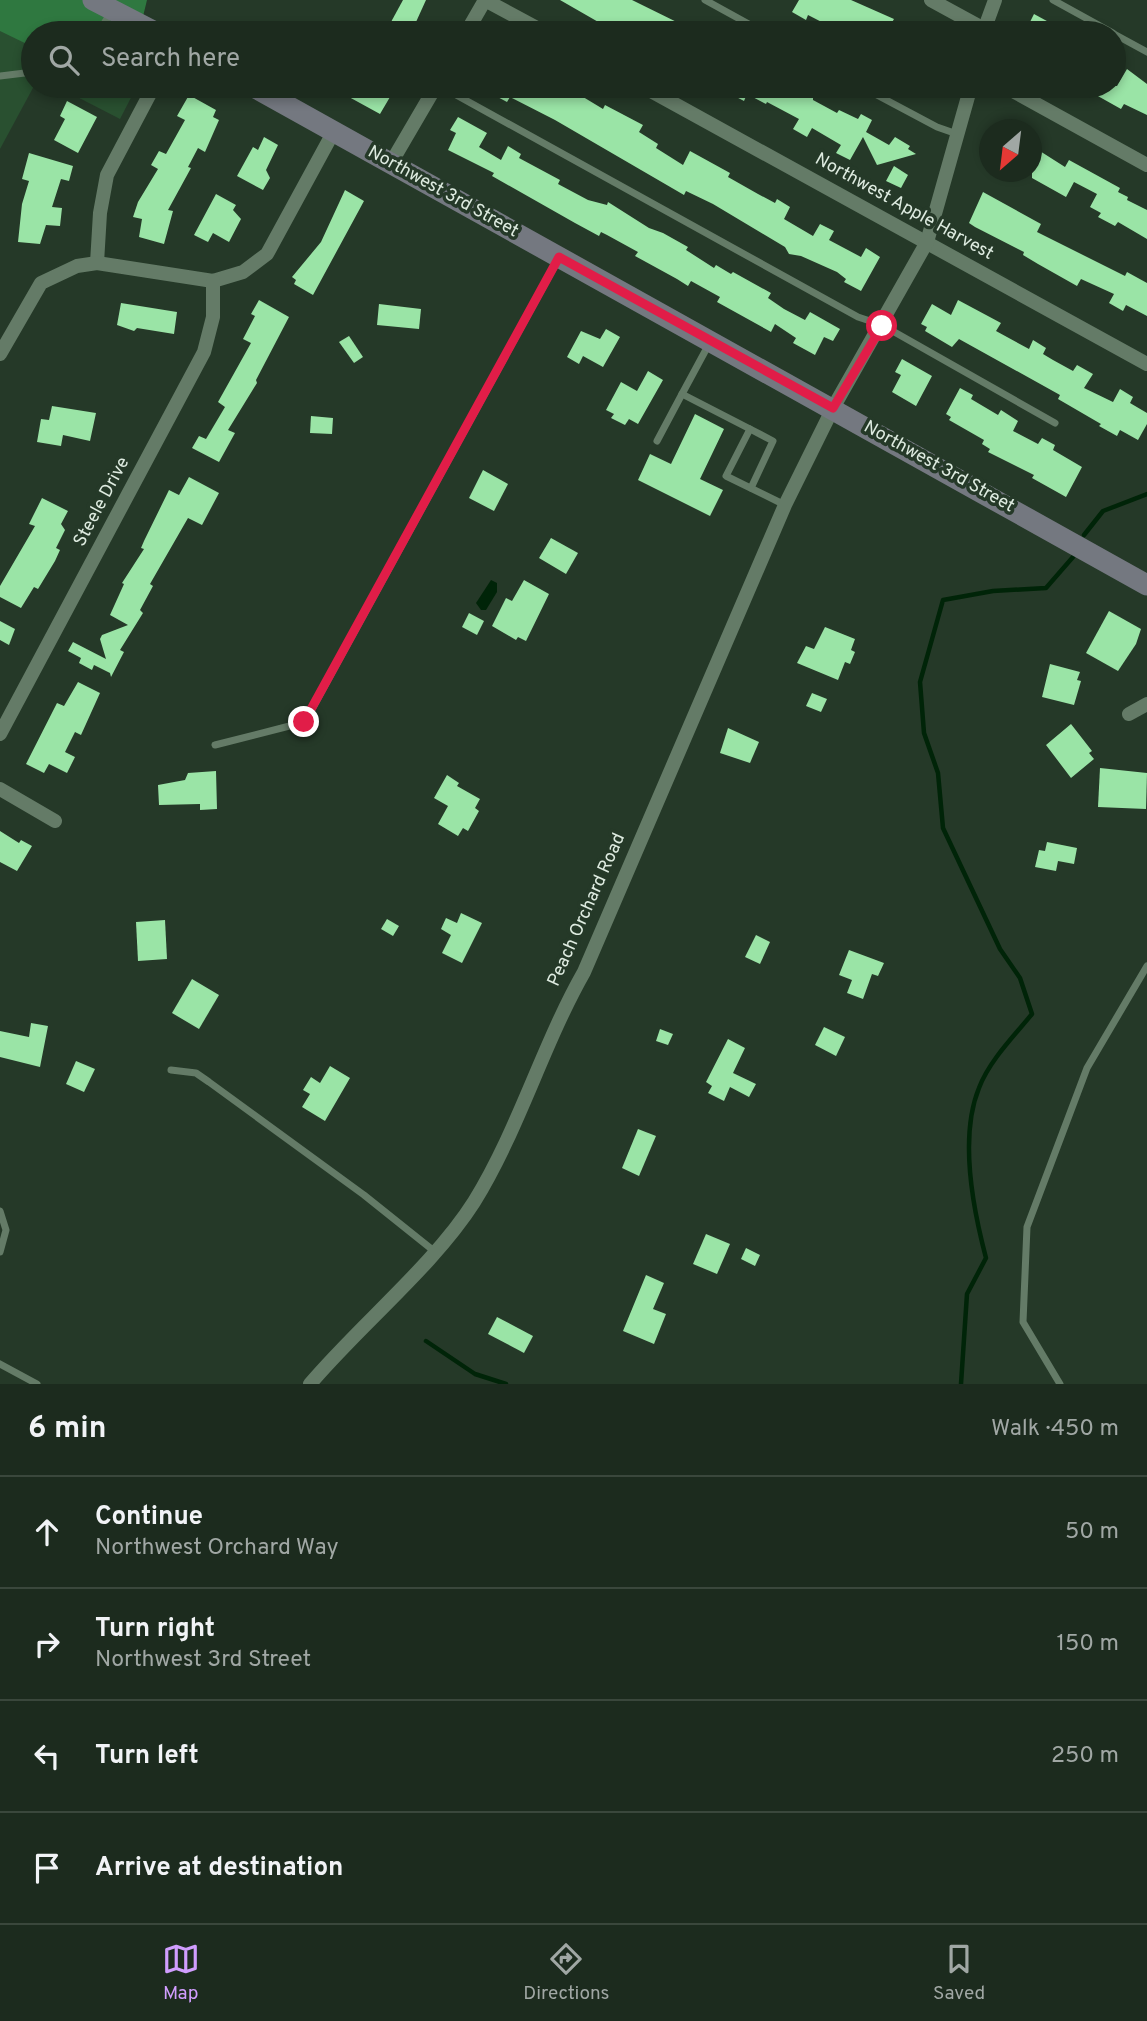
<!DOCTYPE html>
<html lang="en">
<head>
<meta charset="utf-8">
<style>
  :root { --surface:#1c2b1e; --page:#253327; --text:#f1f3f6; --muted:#a0a7a4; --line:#3a473c; --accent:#d09dfe }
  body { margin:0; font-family:Overpass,sans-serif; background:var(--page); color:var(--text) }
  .compass { position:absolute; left:979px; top:119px; width:63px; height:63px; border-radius:50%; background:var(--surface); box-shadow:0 4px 10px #0003; rotate:208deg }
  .stop { position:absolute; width:21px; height:21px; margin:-16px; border:5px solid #e11d48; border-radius:50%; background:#fff }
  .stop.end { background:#e11d48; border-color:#fff; box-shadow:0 2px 7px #0008 }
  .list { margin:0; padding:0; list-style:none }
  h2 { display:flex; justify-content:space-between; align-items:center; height:91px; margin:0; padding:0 28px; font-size:30px }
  h2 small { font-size:23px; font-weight:400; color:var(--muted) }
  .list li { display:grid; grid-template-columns:46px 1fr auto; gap:21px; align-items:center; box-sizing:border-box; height:112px; padding:0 28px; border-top:2px solid var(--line) }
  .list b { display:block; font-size:26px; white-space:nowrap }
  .list p { margin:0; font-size:23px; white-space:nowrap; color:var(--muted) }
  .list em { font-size:23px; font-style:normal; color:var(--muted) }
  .icon { flex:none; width:38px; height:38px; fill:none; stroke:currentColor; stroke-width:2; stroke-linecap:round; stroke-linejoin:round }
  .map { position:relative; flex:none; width:1147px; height:1384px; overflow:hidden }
  .search { position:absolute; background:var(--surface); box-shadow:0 4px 10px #0003; left:21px; right:21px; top:21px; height:77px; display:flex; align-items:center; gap:18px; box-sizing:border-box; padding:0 24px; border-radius:38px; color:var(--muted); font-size:26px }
  .sheet { height:539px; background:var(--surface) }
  nav { display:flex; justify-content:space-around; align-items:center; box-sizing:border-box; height:98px; border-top:2px solid var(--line); background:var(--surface); font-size:19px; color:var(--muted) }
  nav a { display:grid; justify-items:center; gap:4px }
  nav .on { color:var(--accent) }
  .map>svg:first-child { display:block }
  .green { fill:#295030 }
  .forest { fill:#2f7840 }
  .water { fill:#002408 }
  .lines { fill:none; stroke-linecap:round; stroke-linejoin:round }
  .stream { stroke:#002408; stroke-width:4.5 }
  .building { fill:#9ae4a6 }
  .lane { stroke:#647b67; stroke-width:7 }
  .street { stroke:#647b67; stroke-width:14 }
  .secondary { stroke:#747880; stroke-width:21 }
  .route { stroke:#e11d48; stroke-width:9 }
  .labels { text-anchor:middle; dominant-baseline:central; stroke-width:7; stroke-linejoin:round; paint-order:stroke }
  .street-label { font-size:18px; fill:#deebe0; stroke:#253928 }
</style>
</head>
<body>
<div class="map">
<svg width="1147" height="1384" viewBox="0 0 1147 1384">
  <rect width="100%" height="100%" fill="#253928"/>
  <g class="green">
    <path d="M0 0 33 33 34 86 0 149Z"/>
    <path d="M56 86H137L120 119Z"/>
  </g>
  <path class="forest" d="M0 0H147L139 33H33V47L0 31Z"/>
  <path class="water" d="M491 580 497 583V592L486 610H481L476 603Z"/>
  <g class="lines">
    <g class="stream">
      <path d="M1084 535 1103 511 1147 494"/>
      <path d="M426 1341 475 1374 506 1384"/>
      <path d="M961 1384 967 1294 986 1258C973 1209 959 1137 979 1088 989 1061 1014 1036 1032 1014L1020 978 1000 949 943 828 938 773 924 733 920 682 943 600 993 591 1046 588 1073 557"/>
    </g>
  </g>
  <g class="building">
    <path d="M403 0H426L411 33H385Z"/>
    <path d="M560 0H632L699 33H631L611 22 607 27Z"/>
    <path d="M799 0H851L894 19 886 33H843L808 15 806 20 792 12Z"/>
    <path d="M1034 14 1069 33H1037L1027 28Z"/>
    <path d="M1127 69 1147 84V115L1124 104 1121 109 1080 86H1117Z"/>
    <path d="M355 86H384L381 92 390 97 380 114 349 97Z"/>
    <path d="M477 86H565L603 109 605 105 643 125 639 132 658 144 656 148 683 165 690 151 730 173 728 177 758 194 775 203 777 199 790 207 784 219 813 236 820 224 834 231 829 240 861 257 866 248 880 257 861 291 844 282 846 279 837 272 801 256 789 254 785 247 713 204 686 191 684 195 555 120 510 97 507 102Z"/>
    <path d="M715 86H788L808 97 813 95V100L837 113 839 110 858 119 861 114 872 120 866 132 889 145 895 137 910 146 908 149 916 154 877 165 863 137 850 160 836 153 841 145 812 128 807 137 793 129 799 119 767 102 766 104 747 94 744 101Z"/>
    <path d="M189 95 216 110 213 117 219 120 205 152 198 148 188 167 191 168 168 210 173 211 164 244 139 237 142 219 133 217 138 202 158 169 151 165 159 151 166 154 185 120 177 116Z"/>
    <path d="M67 101 97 117 78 153 54 140 65 119 60 116Z"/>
    <path d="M458 117 487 133 479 147 501 160 508 146 521 154 519 158 560 180 558 184 588 200 607 205 608 202 649 228 663 233 688 247 686 250 714 268 716 265 731 274 733 272 771 293 768 298 784 309 805 320 810 312 840 329 833 341 824 337 815 355 793 343 796 338 775 324 771 332 717 302 720 297 691 281 688 286 677 279 635 256 638 252 607 235 601 232 599 236 575 223 492 176 494 173 448 150 456 133 450 130Z"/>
    <path d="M264 137 278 145 266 170 270 178 263 190 237 176 253 147 258 150Z"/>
    <path d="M1032 146 1065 167 1069 160 1120 188 1118 192 1128 197 1127 200 1147 210V239L1118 222 1115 226 1098 217 1101 213 1090 207 1097 194 1074 182 1066 197 1032 178Z"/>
    <path d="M29 153 73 166 69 181 61 179 52 207 62 208 60 226 46 225 40 244 18 242 22 204 29 181 22 179Z"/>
    <path d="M894 166 908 175 901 188 886 181Z"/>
    <path d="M345 190 364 201 313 295 294 284 296 280 292 277 321 242Z"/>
    <path d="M983 192 1041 224 1037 232 1125 276 1127 272 1147 283V316L1126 305 1123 311 1109 303 1114 294 1081 279 1077 286 1038 264 1023 255 1024 252 975 227 969 223Z"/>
    <path d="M216 194 236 205 233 210 241 219 229 242 213 233 208 242 194 235Z"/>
    <path d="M259 300 289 317 256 380 257 383 228 430 235 433 219 462 192 448 199 436 206 439 225 407 218 402 251 343 243 339 255 316 251 314Z"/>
    <path d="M958 300 1001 323 996 331 1029 349 1033 340 1046 348 1043 354 1053 360 1073 371 1077 365 1093 374 1084 388 1113 402 1120 389 1133 397 1130 403 1147 413V424L1138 440 1120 430 1117 436 1099 426 1101 424 1058 399 1060 395 959 339 952 347 925 331 927 327 921 324 932 304 951 315Z"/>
    <path d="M121 303 177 312 174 334 137 328 134 331 117 325Z"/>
    <path d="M379 304 421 309 419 329 377 325Z"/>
    <path d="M606 329 620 337 603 367 583 356 579 364 567 357 581 331 600 339Z"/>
    <path d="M349 336 363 357 354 363 339 342Z"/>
    <path d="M902 359 932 376 916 406 892 392 901 375 895 372Z"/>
    <path d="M648 371 663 380 638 424 629 419 625 425 611 418 614 414 606 410 621 382 637 391Z"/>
    <path d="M960 388 973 395 971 399 998 415 1001 410 1018 421 1013 431 1038 444 1042 438 1055 445 1053 450 1082 467 1066 497 1032 478 1034 475 988 452 990 449 982 444 984 440 949 420 951 417 946 414Z"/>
    <path d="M52 406 96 413 90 441 63 435 61 446 37 442 41 419 49 420Z"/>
    <path d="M695 414 724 429 700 479 723 490 710 516 638 480 650 454 671 464Z"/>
    <path d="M311 416 333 418 332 434 310 433Z"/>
    <path d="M483 470 508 484 494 511 469 498Z"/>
    <path d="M189 477 219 493 202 525 188 518 150 584 153 586 140 610 143 613 120 650 124 652 111 677 110 673 94 665 92 670 79 663 81 658 68 651 73 642 106 659 100 639 102 635 128 625 110 615 124 584 122 583 144 549 141 548 144 541 169 490 179 495Z"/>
    <path d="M42 498 68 511 61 524 65 530 56 548 60 550 55 561 38 589 34 587 21 608 0 597V586L35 526 29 524Z"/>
    <path d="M551 538 578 553 566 574 539 558Z"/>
    <path d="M524 580 549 594 526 641 518 637 516 640 492 626 506 598 512 601Z"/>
    <path d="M1109 611 1141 629 1136 644 1118 671 1086 653Z"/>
    <path d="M469 613 484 621 477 635 462 627Z"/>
    <path d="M0 621 15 629 9 645 0 640Z"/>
    <path d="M825 627 855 639 851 650 855 652 850 664 845 662 838 680 797 663 806 646 814 649Z"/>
    <path d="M1050 664 1080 672 1077 680 1081 681 1074 705 1042 697Z"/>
    <path d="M78 682 100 693 81 735 75 732 65 752 75 757 67 773 49 764 44 773 26 764 57 703 64 706Z"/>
    <path d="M812 693 827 699 821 712 806 706Z"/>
    <path d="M1071 724 1092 751 1089 753 1094 759 1071 778 1046 745Z"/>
    <path d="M728 728 759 742 750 763 720 753Z"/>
    <path d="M1100 768 1147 773 1146 809 1098 807Z"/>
    <path d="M216 771 217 809 200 810V804L159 805 158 785 185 780 188 773Z"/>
    <path d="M447 775 459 783 457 786 480 799 475 808 479 811 468 831 463 828 458 836 438 824 448 806 434 798Z"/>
    <path d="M0 831 19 843 21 840 32 846 17 871 0 862Z"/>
    <path d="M1047 842 1077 848 1074 864 1058 861 1056 871 1035 867 1039 850 1045 851Z"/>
    <path d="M461 913 482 923 462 963 442 953 451 935 441 929 446 918 457 923Z"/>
    <path d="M387 919 399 926 393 936 381 929Z"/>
    <path d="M165 920 167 959 138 961 136 922Z"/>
    <path d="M756 935 770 942 760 964 745 957Z"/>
    <path d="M849 950 884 963 878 976 872 974 863 999 847 993 852 980 839 975Z"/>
    <path d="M192 979 219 995 199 1029 172 1013Z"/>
    <path d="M31 1023 48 1026 40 1067 0 1057V1031L29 1037Z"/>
    <path d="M824 1027 845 1037 836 1056 815 1045Z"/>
    <path d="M660 1029 673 1034 668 1045 656 1041Z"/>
    <path d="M728 1039 745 1048 733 1073 756 1084 749 1097 730 1087 724 1101 708 1093 712 1086 706 1082Z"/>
    <path d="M76 1061 95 1069 84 1092 66 1084Z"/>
    <path d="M330 1066 350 1078 325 1121 302 1107 310 1094 303 1090 311 1077 320 1083Z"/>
    <path d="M638 1129 656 1136 639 1176 622 1168Z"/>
    <path d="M706 1234 730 1244 717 1274 693 1264Z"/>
    <path d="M746 1248 760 1255 755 1266 741 1259Z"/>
    <path d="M646 1275 664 1283 653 1309 666 1314 654 1344 623 1331Z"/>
    <path d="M497 1317 533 1336 524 1353 488 1334Z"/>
  </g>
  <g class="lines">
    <g class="lane">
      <path d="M705 0 765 33"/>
      <path d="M1053 0 1113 33"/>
      <path d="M98 33 112 11"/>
      <path d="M1114 34 1147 52"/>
      <path d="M0 76 33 72"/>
      <path d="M440 86 858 317 882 325 1055 423"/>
      <path d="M860 86 937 127 957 134"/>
      <path d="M709 344 682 394 750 429 726 476 785 505"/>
      <path d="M750 429 773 441 751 488"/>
      <path d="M657 441 682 394"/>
      <path d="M215 745 305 722 558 260"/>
      <path d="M171 1070 196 1073 209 1082 364 1195 434 1251"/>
      <path d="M0 1211 6 1230 0 1252"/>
      <path d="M0 1364 37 1384"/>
      <path d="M1060 1384 1023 1322 1027 1227 1087 1068 1147 966"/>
    </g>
    <g class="street">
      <path d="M931 0 984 29"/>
      <path d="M466 33 485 0 546 33"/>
      <path d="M983 33 995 0"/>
      <path d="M642 86 1147 364"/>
      <path d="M1004 86 1147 165"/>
      <path d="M391 163 436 86"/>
      <path d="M97 263 100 213 107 175 154 86"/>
      <path d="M0 354 41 283 77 266 97 263 213 281 243 272 267 254 334 131"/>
      <path d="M1129 714 1147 704"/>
      <path d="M0 734 204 352 213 317V281"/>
      <path d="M0 789 55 821"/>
      <path d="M310 1384C360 1325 434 1265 474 1202 519 1129 542 1046 584 972L785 505 833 408 927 242 971 86"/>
    </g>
    <g class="secondary">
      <path d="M93 0 157 33"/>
      <path d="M252 86 1147 585"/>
    </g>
  </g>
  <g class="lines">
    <path class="route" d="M304 722 559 257 833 408 882 326"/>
  </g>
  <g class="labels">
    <g class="street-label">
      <text transform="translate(443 192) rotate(29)">Northwest 3rd Street</text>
      <text transform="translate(904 207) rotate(29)">Northwest Apple Harvest</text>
      <text transform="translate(939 467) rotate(29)">Northwest 3rd Street</text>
      <text transform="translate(102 502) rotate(-62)">Steele Drive</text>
      <text transform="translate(587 910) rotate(-66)">Peach Orchard Road</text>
    </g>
  </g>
</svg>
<svg class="compass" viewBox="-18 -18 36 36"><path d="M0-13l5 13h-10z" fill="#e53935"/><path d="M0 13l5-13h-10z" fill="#a0a7a4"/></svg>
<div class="stop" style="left:882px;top:326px"></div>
<div class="stop end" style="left:304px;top:722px"></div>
<div class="search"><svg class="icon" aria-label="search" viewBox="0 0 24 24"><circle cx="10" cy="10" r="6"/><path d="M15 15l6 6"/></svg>Search here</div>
</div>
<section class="sheet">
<h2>6 min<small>Walk · 450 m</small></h2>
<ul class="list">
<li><svg class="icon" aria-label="ahead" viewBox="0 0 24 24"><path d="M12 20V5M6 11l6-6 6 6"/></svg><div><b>Continue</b><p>Northwest Orchard Way</p></div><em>50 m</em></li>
<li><svg class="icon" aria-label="right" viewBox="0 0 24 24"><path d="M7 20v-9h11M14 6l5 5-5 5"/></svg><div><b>Turn right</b><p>Northwest 3rd Street</p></div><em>150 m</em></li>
<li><svg class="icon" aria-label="left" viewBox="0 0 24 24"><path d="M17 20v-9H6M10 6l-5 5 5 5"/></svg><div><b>Turn left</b></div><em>250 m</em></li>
<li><svg class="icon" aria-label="arrive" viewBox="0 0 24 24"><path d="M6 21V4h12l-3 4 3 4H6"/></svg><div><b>Arrive at destination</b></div></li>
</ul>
</section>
<nav>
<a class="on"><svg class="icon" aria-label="map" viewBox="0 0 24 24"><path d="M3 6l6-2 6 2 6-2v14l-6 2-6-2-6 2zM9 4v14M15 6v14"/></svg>Map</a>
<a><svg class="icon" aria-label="directions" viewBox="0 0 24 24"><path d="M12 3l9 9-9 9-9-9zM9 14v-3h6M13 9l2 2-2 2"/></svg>Directions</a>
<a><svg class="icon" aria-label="saved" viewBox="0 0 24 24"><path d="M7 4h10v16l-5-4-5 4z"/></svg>Saved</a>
</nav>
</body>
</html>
